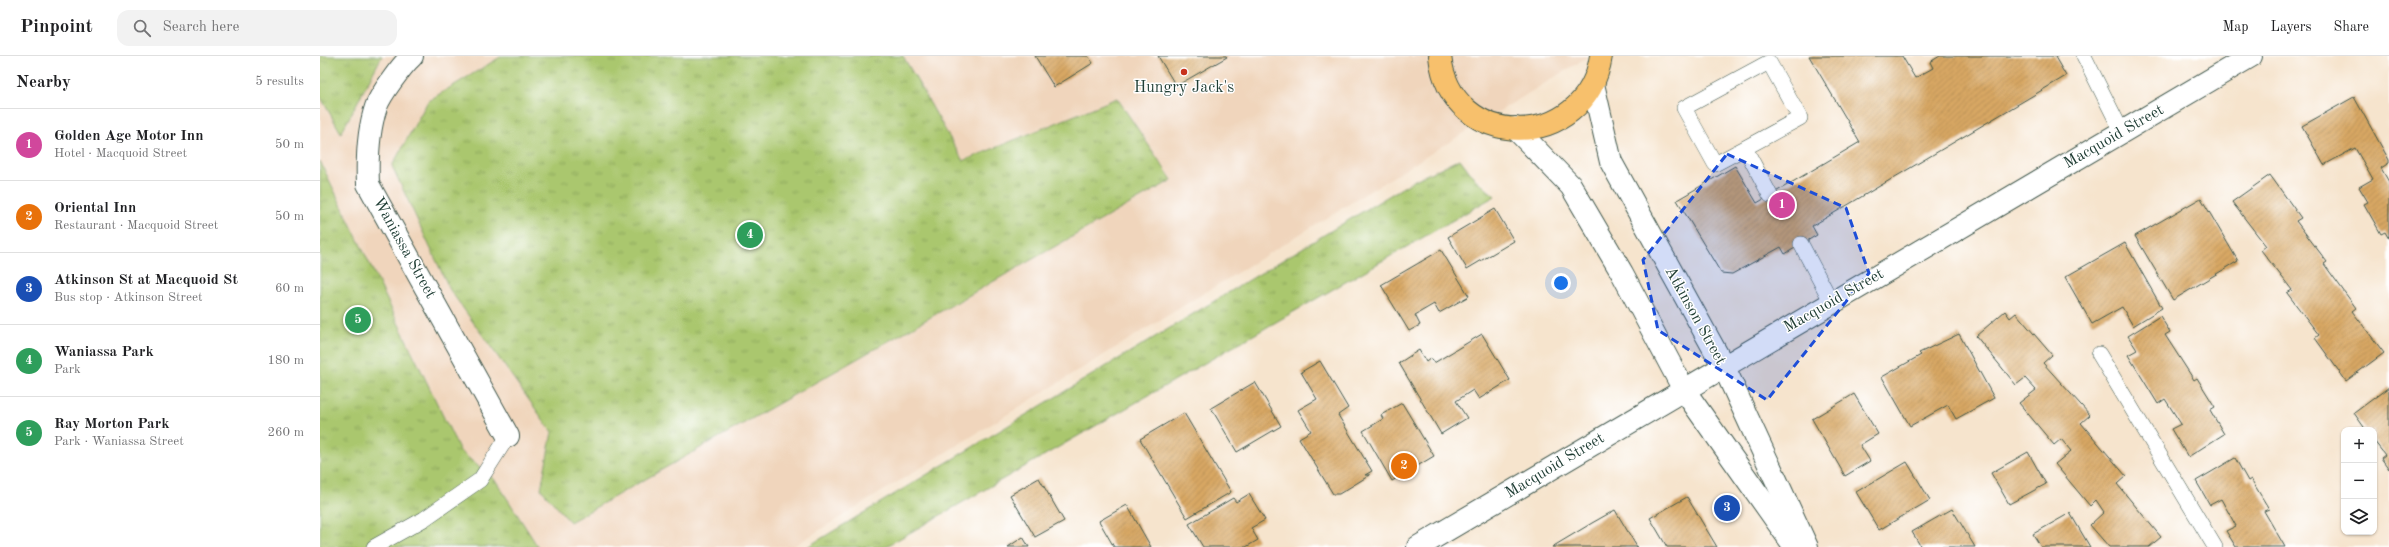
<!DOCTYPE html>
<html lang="en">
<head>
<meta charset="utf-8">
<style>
  :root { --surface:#fff; --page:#f2f2f2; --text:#202124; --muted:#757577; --line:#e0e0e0; --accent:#b45309 }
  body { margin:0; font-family:"Old Standard TT",serif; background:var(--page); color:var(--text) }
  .controls { position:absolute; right:12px; bottom:12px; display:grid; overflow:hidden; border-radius:8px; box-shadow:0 1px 3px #0004 }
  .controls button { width:36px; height:36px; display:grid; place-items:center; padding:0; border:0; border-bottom:1px solid var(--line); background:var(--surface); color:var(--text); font:20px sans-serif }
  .you { position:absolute; left:1241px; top:227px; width:14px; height:14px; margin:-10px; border:3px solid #fff; border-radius:50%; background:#1a73e8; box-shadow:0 0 0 6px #1a73e833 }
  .badge { display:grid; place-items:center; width:26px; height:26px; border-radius:50%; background:var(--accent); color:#fff; font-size:13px; font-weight:700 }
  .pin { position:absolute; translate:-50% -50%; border:2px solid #fff; box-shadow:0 1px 4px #0006 }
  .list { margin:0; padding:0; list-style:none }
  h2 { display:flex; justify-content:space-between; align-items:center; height:52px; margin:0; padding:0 16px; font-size:17px }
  h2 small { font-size:13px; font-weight:400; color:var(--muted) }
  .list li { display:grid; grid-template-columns:26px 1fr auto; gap:12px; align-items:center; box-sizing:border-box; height:72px; padding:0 16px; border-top:1px solid var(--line) }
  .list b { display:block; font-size:15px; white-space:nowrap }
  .list p { margin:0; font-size:13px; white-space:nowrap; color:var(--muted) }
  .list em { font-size:13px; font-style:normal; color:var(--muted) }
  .icon { flex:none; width:22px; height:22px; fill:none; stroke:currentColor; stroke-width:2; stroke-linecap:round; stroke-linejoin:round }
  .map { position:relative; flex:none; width:2069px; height:491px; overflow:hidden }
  header { display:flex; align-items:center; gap:24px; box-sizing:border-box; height:56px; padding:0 20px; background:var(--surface); border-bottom:1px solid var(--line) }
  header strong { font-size:19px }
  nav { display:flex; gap:22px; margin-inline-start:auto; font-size:14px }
  .search { width:280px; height:36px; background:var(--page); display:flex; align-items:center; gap:10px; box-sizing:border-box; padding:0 14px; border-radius:12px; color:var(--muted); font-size:15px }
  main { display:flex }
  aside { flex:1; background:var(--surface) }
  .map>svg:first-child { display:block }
  .built { fill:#f0d5bc }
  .grass { fill:url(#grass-tufts); stroke:#648251 }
  .building { fill:url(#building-hatch) }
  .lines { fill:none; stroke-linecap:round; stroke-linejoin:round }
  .service-casing { stroke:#3f564b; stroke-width:16 }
  .minor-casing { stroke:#3f564b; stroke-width:24 }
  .trunk-casing { stroke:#3f564b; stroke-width:24 }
  .service { stroke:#fff; stroke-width:15 }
  .minor { stroke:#fff; stroke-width:22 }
  .trunk { stroke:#f7c06c; stroke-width:22 }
  .marked { fill:#1d4ed8; fill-opacity:0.2; stroke:#1d4ed8; stroke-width:3; stroke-dasharray:8 5; stroke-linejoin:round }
  .poi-dot { fill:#c8321e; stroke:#fff; stroke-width:1.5 }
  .labels { text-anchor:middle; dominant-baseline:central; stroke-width:3; stroke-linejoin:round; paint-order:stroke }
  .poi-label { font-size:16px; fill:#1f3d34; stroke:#fff }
  .street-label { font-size:16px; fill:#1f3d34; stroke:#fff }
</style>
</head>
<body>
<header>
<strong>Pinpoint</strong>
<div class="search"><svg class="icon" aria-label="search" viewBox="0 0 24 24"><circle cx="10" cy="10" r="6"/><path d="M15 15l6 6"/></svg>Search here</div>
<nav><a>Map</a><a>Layers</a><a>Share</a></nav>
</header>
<main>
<aside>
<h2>Nearby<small>5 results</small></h2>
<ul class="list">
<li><span class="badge" style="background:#d1479c">1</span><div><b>Golden Age Motor Inn</b><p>Hotel · Macquoid Street</p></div><em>50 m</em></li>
<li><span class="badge" style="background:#e8710a">2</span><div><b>Oriental Inn</b><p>Restaurant · Macquoid Street</p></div><em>50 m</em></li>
<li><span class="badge" style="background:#1a4fb4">3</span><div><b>Atkinson St at Macquoid St</b><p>Bus stop · Atkinson Street</p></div><em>60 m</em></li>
<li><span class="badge" style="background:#2e9e5b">4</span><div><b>Waniassa Park</b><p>Park</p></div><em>180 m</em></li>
<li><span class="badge" style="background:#2e9e5b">5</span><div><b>Ray Morton Park</b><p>Park · Waniassa Street</p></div><em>260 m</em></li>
</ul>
</aside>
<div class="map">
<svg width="2069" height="491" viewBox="0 0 2069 491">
  <defs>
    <pattern id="grass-tufts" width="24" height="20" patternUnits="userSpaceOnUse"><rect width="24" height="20" fill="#aac76e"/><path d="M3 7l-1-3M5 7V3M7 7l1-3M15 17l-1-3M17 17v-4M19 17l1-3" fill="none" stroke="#8aa35b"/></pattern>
    <pattern id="building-hatch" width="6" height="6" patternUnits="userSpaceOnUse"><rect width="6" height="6" fill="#d8a764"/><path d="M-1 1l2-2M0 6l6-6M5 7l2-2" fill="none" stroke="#af8953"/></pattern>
  </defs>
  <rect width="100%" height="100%" fill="#fff"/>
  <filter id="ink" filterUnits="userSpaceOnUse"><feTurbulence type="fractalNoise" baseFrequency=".025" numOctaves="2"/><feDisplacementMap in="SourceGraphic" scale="8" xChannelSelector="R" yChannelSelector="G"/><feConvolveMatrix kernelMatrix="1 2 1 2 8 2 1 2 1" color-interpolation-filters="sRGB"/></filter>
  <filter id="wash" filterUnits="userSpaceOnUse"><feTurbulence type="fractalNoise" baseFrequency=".012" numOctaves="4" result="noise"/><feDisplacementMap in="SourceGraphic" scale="16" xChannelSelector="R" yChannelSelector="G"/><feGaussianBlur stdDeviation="0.9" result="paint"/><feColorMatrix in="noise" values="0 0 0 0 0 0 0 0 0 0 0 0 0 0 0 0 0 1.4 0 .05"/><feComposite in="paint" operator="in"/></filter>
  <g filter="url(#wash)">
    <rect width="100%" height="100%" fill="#f6e4cd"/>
    <path class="built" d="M0 0H1269L472 491H0Z"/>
    <g class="grass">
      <path d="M0 0H62L21 77 0 40Z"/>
      <path d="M182 0H583L643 105 797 42 852 124 250 466 221 433 232 376 130 234 72 110 108 45Z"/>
      <path d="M1140 103 1155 123 1175 140 565 491H487L1095 124Z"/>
      <path d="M0 105 140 395 176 425 218 491H0Z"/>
    </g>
    <g id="blocks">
      <g class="building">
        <path d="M715 0H768L773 7 734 31Z"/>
        <path d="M838 0H906L907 1 856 30Z"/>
        <path d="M1489 0H1582L1595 22 1613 12 1610 6 1620 0H1738L1735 1 1746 20 1492 170 1497 179 1465 198 1461 191 1412 218 1401 217 1357 144 1415 110 1437 147 1540 86Z"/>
        <path d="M2034 41 2069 104V107L2061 112 2069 126V183L2065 176 2061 178 2044 148 2048 146 2039 131 2053 123 2035 92 2004 109 1982 70Z"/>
        <path d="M1950 119 1981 162 1976 165 2007 206 2004 208 2036 252 2032 255 2064 297 2026 325 1995 282 1999 279 1967 237 1972 234 1941 194 1946 190 1912 146Z"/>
        <path d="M1881 142 1918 205 1853 244 1815 180Z"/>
        <path d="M1175 153 1194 185 1147 213 1128 181Z"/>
        <path d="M1805 187 1842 252 1813 270 1802 251 1772 268 1745 221Z"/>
        <path d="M1121 194 1149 240 1119 257 1114 248 1095 259 1100 269 1089 275 1061 229Z"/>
        <path d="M1685 255 1690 262 1696 257 1732 299 1723 307 1770 359 1761 367 1806 420 1797 428 1841 481 1829 491H1789L1770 469 1784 456 1776 444 1770 450 1735 408 1751 395 1741 383 1734 389 1699 347 1716 334 1705 322 1696 329 1656 280Z"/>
        <path d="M1840 260 1850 276 1845 279 1874 324 1877 322 1895 351 1890 354 1904 378 1868 401 1851 373 1861 368 1845 343 1838 348 1808 299 1817 294 1808 280Z"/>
        <path d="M1162 278 1190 324 1159 343 1153 334 1136 345 1147 362 1121 378 1079 307 1099 294 1106 306 1111 302 1114 307Z"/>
        <path d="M1639 278 1674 342 1636 363 1628 349 1590 370 1562 321 1601 299 1599 297Z"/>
        <path d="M1000 305 1028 352 1018 359 1052 415 1045 419H1050L1019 438H1013L979 382 991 375 978 354 997 343 981 316Z"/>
        <path d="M935 326 961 370 917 396 891 352Z"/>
        <path d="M2069 331V413L2061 402 2065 399 2054 385V374H2046L2034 357Z"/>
        <path d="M1534 338 1558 378 1540 389 1550 405 1525 420 1492 363Z"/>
        <path d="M1082 347 1114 400 1072 425 1043 375 1063 363 1061 359Z"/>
        <path d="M864 357 911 436 867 462 820 383Z"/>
        <path d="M1708 396 1726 428 1689 448 1671 417Z"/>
        <path d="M1915 402 1928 425 1931 423 1949 453 1944 455 1965 491H1916L1906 475 1916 470 1901 443 1890 449 1876 425Z"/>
        <path d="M1587 406 1610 444 1559 474 1536 436Z"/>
        <path d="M719 422 744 465 715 481 690 439Z"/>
        <path d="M929 438 945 464 931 472 938 484 926 491H883L869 468 913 442 916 446Z"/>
        <path d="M1367 441 1397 491H1347L1330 462Z"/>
        <path d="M807 449 831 491H794L779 465Z"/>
        <path d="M1632 453 1655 491H1601L1592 476Z"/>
        <path d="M1295 454 1317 491H1232L1272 467Z"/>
        <path d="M1750 457 1770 491H1721L1713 478Z"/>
        <path d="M703 481 709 491H688Z"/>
      </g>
    </g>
  </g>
  <g filter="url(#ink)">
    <use href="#blocks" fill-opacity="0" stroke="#3f564b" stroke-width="1"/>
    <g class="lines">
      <g class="service-casing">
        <g id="service">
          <path d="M1764 0 1802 76"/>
          <path d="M1425 92 1480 62 1449 6 1364 52 1395 108 1425 92 1450 139"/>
          <path d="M1481 188 1512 247"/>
          <path d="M1779 298 1895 491"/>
          <path d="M54 491 104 463 160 424 188 380"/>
        </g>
      </g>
      <g class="minor-casing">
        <g id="minor">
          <path d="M92 0C82 9 60 39 56 51 48 75 47 103 48 128L188 380"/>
          <path d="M1273 28 1291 106 1404 311 1487 491"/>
          <path d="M1195 72 1251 130 1302 217 1364 334 1475 491"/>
          <path d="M1098 491 1931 0"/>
        </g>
      </g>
      <g class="trunk-casing">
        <path id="trunk" d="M1120 0C1130 96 1266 98 1281 0"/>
      </g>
      <use href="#service" class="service"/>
      <use href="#minor" class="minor"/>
      <use href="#trunk" class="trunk"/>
    </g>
  </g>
  <path class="marked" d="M1407 98 1526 152 1549 217 1447 344 1338 274 1323 204Z"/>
  <circle class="poi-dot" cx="864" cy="16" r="4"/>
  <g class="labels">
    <g class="poi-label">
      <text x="864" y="32">Hungry Jack's</text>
    </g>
    <g class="street-label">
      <text transform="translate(1794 81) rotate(-30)">Macquoid Street</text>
      <text transform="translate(84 192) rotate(61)">Waniassa Street</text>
      <text transform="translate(1514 245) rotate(-30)">Macquoid Street</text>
      <text transform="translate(1375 260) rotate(61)">Atkinson Street</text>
      <text transform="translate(1235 410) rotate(-31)">Macquoid Street</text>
    </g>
  </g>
</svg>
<div class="controls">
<button>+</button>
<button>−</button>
<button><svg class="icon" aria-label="layers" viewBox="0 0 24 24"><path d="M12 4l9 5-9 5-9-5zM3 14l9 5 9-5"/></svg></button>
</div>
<div class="you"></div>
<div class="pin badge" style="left:1462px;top:149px;background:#d1479c">1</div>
<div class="pin badge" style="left:1084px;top:410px;background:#e8710a">2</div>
<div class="pin badge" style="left:1407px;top:452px;background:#1a4fb4">3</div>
<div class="pin badge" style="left:430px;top:179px;background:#2e9e5b">4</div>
<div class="pin badge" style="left:38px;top:264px;background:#2e9e5b">5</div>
</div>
</main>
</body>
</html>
